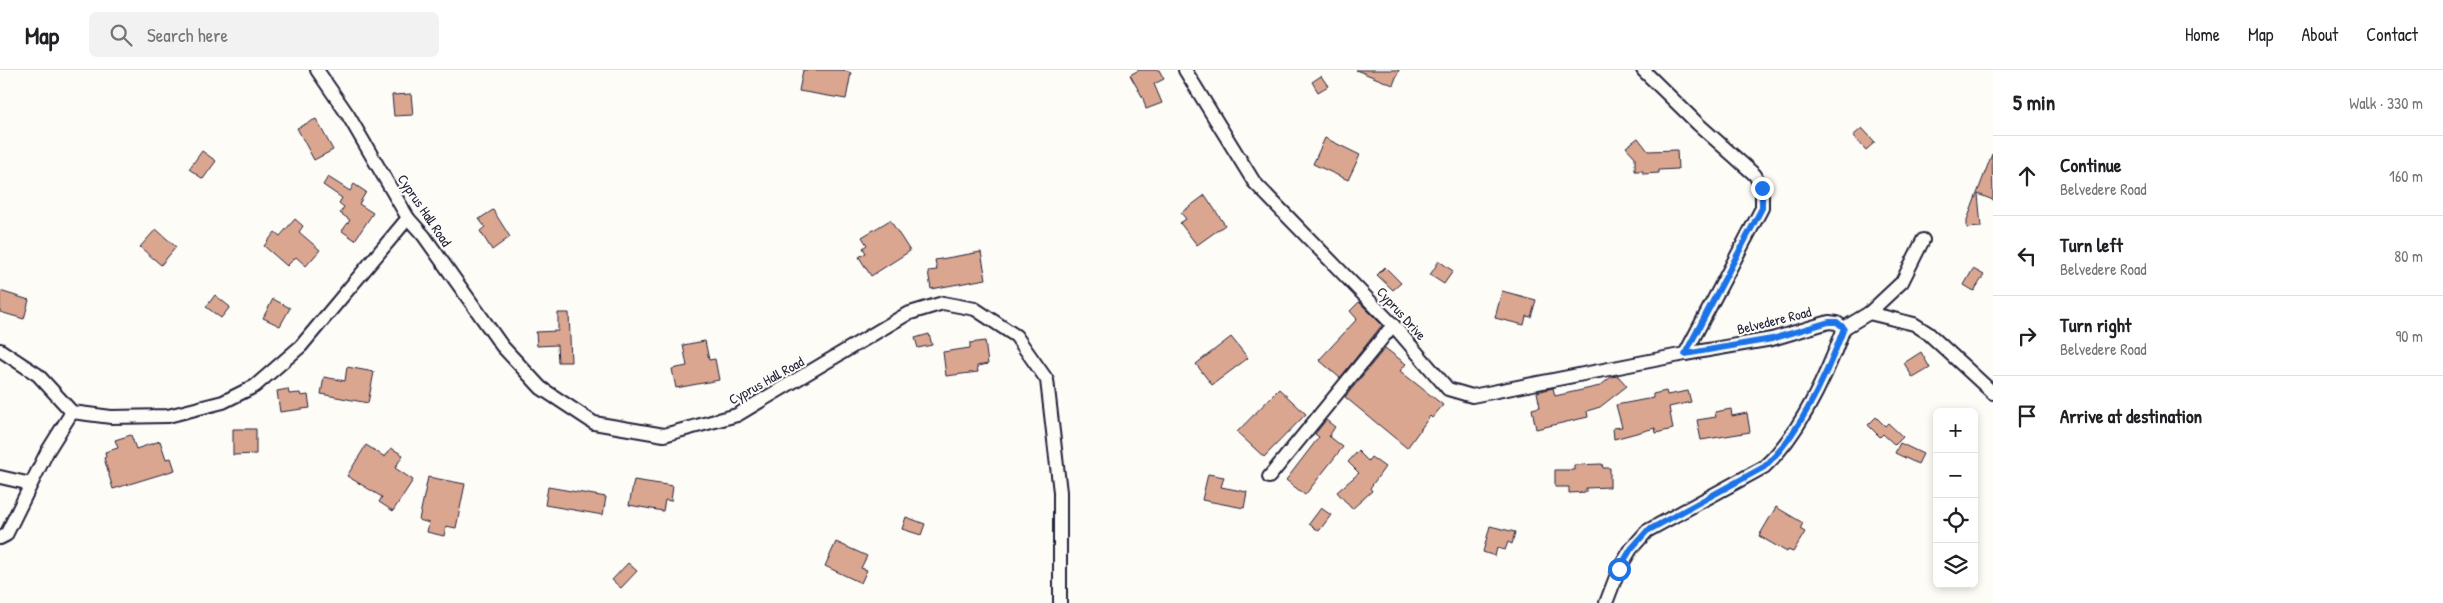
<!DOCTYPE html>
<html lang="en">
<head>
<meta charset="utf-8">
<style>
  :root { --surface:#fff; --page:#f2f2f2; --text:#202124; --muted:#757577; --line:#e0e0e0 }
  body { margin:0; font-family:"Patrick Hand",sans-serif; background:var(--page); color:var(--text) }
  .controls { position:absolute; right:15px; bottom:15px; display:grid; overflow:hidden; border-radius:8px; box-shadow:0 2px 8px #0003 }
  .controls button { width:45px; height:45px; display:grid; place-items:center; padding:0; border:0; border-bottom:1px solid var(--line); background:var(--surface); color:var(--text); font:25px sans-serif }
  .stop { position:absolute; width:15px; height:15px; margin:-11px; border:4px solid #1a73e8; border-radius:50%; background:#fff }
  .stop.end { background:#1a73e8; border-color:#fff; box-shadow:0 1px 5px #0008 }
  .list { margin:0; padding:0; list-style:none }
  h2 { display:flex; justify-content:space-between; align-items:center; height:65px; margin:0; padding:0 20px; font-size:21px }
  h2 small { font-size:16px; font-weight:400; color:var(--muted) }
  .list li { display:grid; grid-template-columns:32px 1fr auto; gap:15px; align-items:center; box-sizing:border-box; height:80px; padding:0 20px; border-top:1px solid var(--line) }
  .list b { display:block; font-size:19px; white-space:nowrap }
  .list p { margin:0; font-size:16px; white-space:nowrap; color:var(--muted) }
  .list em { font-size:16px; font-style:normal; color:var(--muted) }
  .icon { flex:none; width:28px; height:28px; fill:none; stroke:currentColor; stroke-width:2; stroke-linecap:round; stroke-linejoin:round }
  .map { position:relative; flex:none; width:1993px; height:533px; overflow:hidden }
  header { display:flex; align-items:center; gap:30px; box-sizing:border-box; height:70px; padding:0 25px; background:var(--surface); border-bottom:1px solid var(--line) }
  header strong { font-size:24px }
  nav { display:flex; gap:28px; margin-inline-start:auto; font-size:18px }
  .search { width:350px; height:45px; background:var(--page); display:flex; align-items:center; gap:12px; box-sizing:border-box; padding:0 18px; border-radius:8px; color:var(--muted); font-size:19px }
  main { display:flex }
  aside { flex:1; background:var(--surface) }
  .map>svg:first-child { display:block }
  .building { fill:#dba690; stroke:#22223b }
  .lines { fill:none; stroke-linecap:round; stroke-linejoin:round }
  .minor-casing { stroke:#22223b; stroke-width:16 }
  .minor { stroke:#fdfcf7; stroke-width:12 }
  .route { stroke:#1a73e8; stroke-width:6 }
  .labels { text-anchor:middle; dominant-baseline:central; stroke-width:4; stroke-linejoin:round; paint-order:stroke }
  .street-label { font-size:14px; fill:#22223b; stroke:#fdfcf7 }
</style>
</head>
<body>
<header>
<strong>Map</strong>
<div class="search"><svg class="icon" aria-label="search" viewBox="0 0 24 24"><circle cx="10" cy="10" r="6"/><path d="M15 15l6 6"/></svg>Search here</div>
<nav><a>Home</a><a>Map</a><a>About</a><a>Contact</a></nav>
</header>
<main>
<div class="map">
<svg width="1993" height="533" viewBox="0 0 1993 533">
  <rect width="100%" height="100%" fill="#fdfcf7"/>
  <filter id="ink" filterUnits="userSpaceOnUse"><feTurbulence type="fractalNoise" baseFrequency=".02" numOctaves="2"/><feDisplacementMap in="SourceGraphic" scale="10" xChannelSelector="R" yChannelSelector="G"/><feConvolveMatrix kernelMatrix="1 2 1 2 8 2 1 2 1" color-interpolation-filters="sRGB"/></filter>
  <g filter="url(#ink)">
    <g class="building">
      <path d="M803 0H843L851 3 846 29 799 21Z"/>
      <path d="M1139 0H1159L1164 9 1154 14 1162 33 1146 39 1143 28 1130 5Z"/>
      <path d="M1356 0H1399L1393 15Z"/>
      <path d="M1321 6 1328 16 1318 22 1312 12Z"/>
      <path d="M411 24 413 45 394 46 392 25Z"/>
      <path d="M316 49 333 80 314 90 297 58Z"/>
      <path d="M1862 58 1875 72 1866 80 1853 66Z"/>
      <path d="M1325 68 1360 85 1348 110 1313 94Z"/>
      <path d="M1638 68 1648 81 1677 80 1678 99 1659 100V103L1643 104V101H1635V87L1626 77Z"/>
      <path d="M202 81 216 91 203 109 189 99Z"/>
      <path d="M1992 84 1993 130 1978 124 1981 157 1967 158V150Z"/>
      <path d="M328 107 350 121 354 114 366 122 359 134 373 143 355 170 342 161 350 150 340 143 344 137 339 133 342 128 323 115Z"/>
      <path d="M1205 125 1225 155 1197 175 1180 153 1186 149 1181 143Z"/>
      <path d="M493 140 510 167 492 180 480 161 485 157 479 149Z"/>
      <path d="M295 149 303 156 299 162 320 180 306 196 296 187 287 196 264 176 275 162 280 166Z"/>
      <path d="M890 150 910 181 871 206 859 187 866 183 863 178 867 175 862 167Z"/>
      <path d="M156 159 176 177 161 195 140 177Z"/>
      <path d="M981 182 986 209 931 219 928 201 937 200 935 190Z"/>
      <path d="M1439 191 1453 201 1444 214 1430 205Z"/>
      <path d="M1385 197 1401 213 1393 220 1377 205Z"/>
      <path d="M1973 199 1984 205 1974 221 1964 215Z"/>
      <path d="M0 221 29 230 24 249 0 242Z"/>
      <path d="M1502 221 1536 230 1531 247 1526 246 1524 255 1495 248Z"/>
      <path d="M215 225 230 237 221 248 206 237Z"/>
      <path d="M273 229 290 238 280 256 263 248Z"/>
      <path d="M1359 232 1382 255 1340 308 1319 290 1357 249 1350 241Z"/>
      <path d="M558 243H569L571 292H558L557 275 537 276 536 262 558 261Z"/>
      <path d="M929 264 932 275 918 278 915 268Z"/>
      <path d="M1231 267 1248 288 1212 315 1196 294Z"/>
      <path d="M705 271 709 290 715 289 719 310 676 318 672 299 687 296 683 275Z"/>
      <path d="M985 271 988 294 977 296 978 302 946 306 943 282 970 278V273Z"/>
      <path d="M1385 278 1406 294 1400 301 1443 335 1432 348 1430 346 1407 378 1345 327Z"/>
      <path d="M1921 282 1930 298 1913 308 1904 293Z"/>
      <path d="M347 297 374 302 368 333 321 324 324 307 345 311Z"/>
      <path d="M1618 306 1627 316 1600 337 1587 341 1588 347 1536 359 1532 339 1540 337 1537 322 1553 318 1555 326 1600 316 1611 307Z"/>
      <path d="M288 319 289 324 300 323 301 326 308 325 310 338 280 342 277 321Z"/>
      <path d="M1279 319 1306 344 1264 387 1237 362Z"/>
      <path d="M1666 321 1667 325 1688 321 1691 332 1669 337 1673 359 1656 363 1655 358 1614 369 1613 358 1622 357 1616 335 1653 328V324Z"/>
      <path d="M1731 339 1732 346 1747 343 1750 362 1701 370 1697 350 1716 347 1715 342Z"/>
      <path d="M1876 347 1885 356 1888 353 1903 367 1895 375 1883 364 1880 367 1868 355Z"/>
      <path d="M1326 350 1335 357 1329 366 1343 377 1305 425 1286 410 1319 367 1315 364Z"/>
      <path d="M233 359H256V384L233 385Z"/>
      <path d="M131 365 136 379 160 371 166 389 171 388 175 400 113 419 104 388 106 387 105 382 118 378 115 370Z"/>
      <path d="M1900 373 1923 384 1918 394 1895 383Z"/>
      <path d="M366 375 385 387 391 378 403 385 395 398 413 410 393 441 379 432 382 427 347 406Z"/>
      <path d="M1358 381 1368 391 1371 387 1385 397 1370 418 1372 421 1352 439 1337 422 1359 403 1348 392Z"/>
      <path d="M1602 394 1603 398H1610V417L1586 418V422L1569 423V417H1555V400H1574V395Z"/>
      <path d="M1208 404 1224 407 1221 417 1247 422 1244 438 1202 430Z"/>
      <path d="M428 407 465 414 456 458 446 456 444 466 427 462 429 453 419 450Z"/>
      <path d="M634 410 673 416 671 431 665 430 663 441 629 435Z"/>
      <path d="M548 417 606 427 603 445 545 435Z"/>
      <path d="M1776 437 1803 453 1800 459 1805 462 1793 482 1788 480 1787 482 1759 466Z"/>
      <path d="M1321 438 1331 445 1319 461 1309 454Z"/>
      <path d="M906 447 925 454 921 465 902 459Z"/>
      <path d="M1490 456 1515 462 1512 474 1508 472 1505 480 1497 478 1495 486 1483 482Z"/>
      <path d="M836 472 867 486 861 498 867 500 861 513 825 496Z"/>
      <path d="M628 493 637 501 621 518 612 510Z"/>
    </g>
    <g class="lines">
      <g class="minor-casing">
        <g id="minor">
          <path d="M317 0 348 45 408 148 424 166 502 276 541 318 594 353 664 365 737 345 907 244 943 233 975 239 1016 266 1047 310 1060 422V533"/>
          <path d="M1185 0 1254 112 1393 255 1448 319 1472 326 1685 284"/>
          <path d="M1869 243 1914 254 1928 263 1993 323"/>
          <path d="M1844 258 1869 243 1902 212 1923 170"/>
          <path d="M0 280 38 305 72 342 111 347 168 346 223 332 255 316 301 276 408 148"/>
          <path d="M0 407 31 414"/>
          <path d="M1269 407 1393 255"/>
          <path d="M0 468 6 465 47 382 72 342"/>
          <path d="M1606 533 1619 499 1631 479 1647 461 1764 397C1800 364 1827 304 1844 258L1837 253 1829 252 1772 269 1685 284 1762 138V118L1755 105 1698 54 1643 0"/>
        </g>
      </g>
      <use href="#minor" class="minor"/>
    </g>
  </g>
  <g class="lines" filter="url(#ink)">
    <path class="route" d="M1619 499 1631 479 1647 461 1764 397C1800 364 1827 304 1844 258L1837 252H1829L1772 269 1685 284 1762 138V118"/>
  </g>
  <g class="labels">
    <g class="street-label">
      <text transform="translate(425 140) rotate(56)">Cyprus Hall Road</text>
      <text transform="translate(1402 243) rotate(48)">Cyprus Drive</text>
      <text transform="translate(1774 250) rotate(-14)">Belvedere Road</text>
      <text transform="translate(766 310) rotate(-29)">Cyprus Hall Road</text>
    </g>
  </g>
</svg>
<div class="controls">
<button>+</button>
<button>−</button>
<button><svg class="icon" aria-label="locate" viewBox="0 0 24 24"><circle cx="12" cy="12" r="6"/><path d="M12 2v4M12 18v4M2 12h4M18 12h4"/></svg></button>
<button><svg class="icon" aria-label="layers" viewBox="0 0 24 24"><path d="M12 4l9 5-9 5-9-5zM3 14l9 5 9-5"/></svg></button>
</div>
<div class="stop" style="left:1619px;top:499px"></div>
<div class="stop end" style="left:1762px;top:118px"></div>
</div>
<aside>
<h2>5 min<small>Walk · 330 m</small></h2>
<ul class="list">
<li><svg class="icon" aria-label="ahead" viewBox="0 0 24 24"><path d="M12 20V5M6 11l6-6 6 6"/></svg><div><b>Continue</b><p>Belvedere Road</p></div><em>160 m</em></li>
<li><svg class="icon" aria-label="left" viewBox="0 0 24 24"><path d="M17 20v-9H6M10 6l-5 5 5 5"/></svg><div><b>Turn left</b><p>Belvedere Road</p></div><em>80 m</em></li>
<li><svg class="icon" aria-label="right" viewBox="0 0 24 24"><path d="M7 20v-9h11M14 6l5 5-5 5"/></svg><div><b>Turn right</b><p>Belvedere Road</p></div><em>90 m</em></li>
<li><svg class="icon" aria-label="arrive" viewBox="0 0 24 24"><path d="M6 21V4h12l-3 4 3 4H6"/></svg><div><b>Arrive at destination</b></div></li>
</ul>
</aside>
</main>
</body>
</html>
